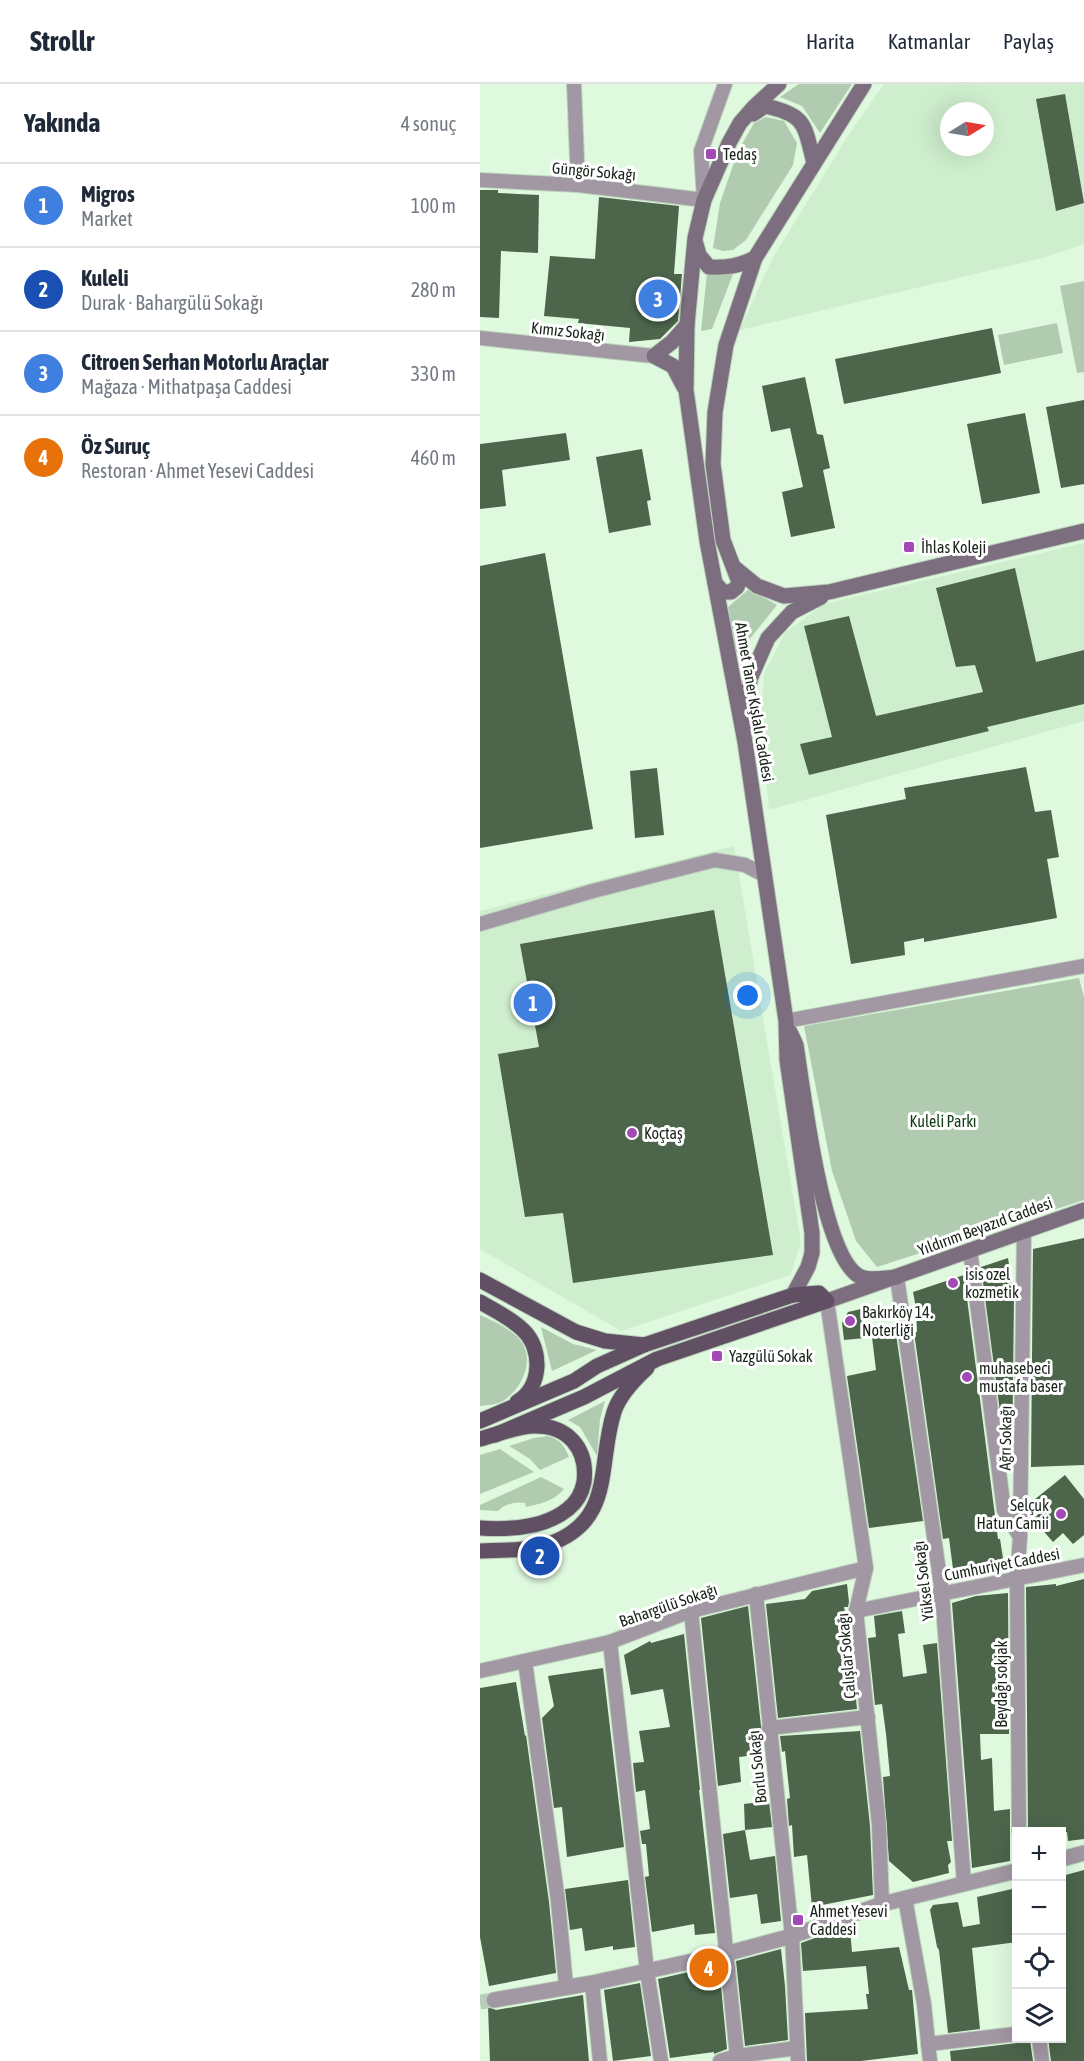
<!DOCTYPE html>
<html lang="tr">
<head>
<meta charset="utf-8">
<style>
  :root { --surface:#fff; --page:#f2f2f3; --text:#1f2937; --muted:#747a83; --line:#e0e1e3; --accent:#b45309 }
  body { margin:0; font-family:"Asap Condensed",sans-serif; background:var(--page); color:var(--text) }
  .controls { position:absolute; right:18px; bottom:18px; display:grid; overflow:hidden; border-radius:0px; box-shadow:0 6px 24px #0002 }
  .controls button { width:54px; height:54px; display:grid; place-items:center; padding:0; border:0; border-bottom:2px solid var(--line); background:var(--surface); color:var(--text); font:30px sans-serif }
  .compass { position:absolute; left:460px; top:18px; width:54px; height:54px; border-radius:50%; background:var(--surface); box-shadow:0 6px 24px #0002; rotate:79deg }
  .you { position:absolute; left:268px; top:912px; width:21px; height:21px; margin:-15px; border:4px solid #fff; border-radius:50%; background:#1a73e8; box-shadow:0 0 0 9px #1a73e833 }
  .badge { display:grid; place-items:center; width:39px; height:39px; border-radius:50%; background:var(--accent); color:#fff; font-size:20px; font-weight:700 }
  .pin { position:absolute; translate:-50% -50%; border:3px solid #fff; box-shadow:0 2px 6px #0006 }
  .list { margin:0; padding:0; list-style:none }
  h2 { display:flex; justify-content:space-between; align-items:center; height:78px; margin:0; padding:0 24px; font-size:26px }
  h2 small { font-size:20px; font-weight:400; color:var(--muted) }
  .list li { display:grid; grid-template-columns:39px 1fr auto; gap:18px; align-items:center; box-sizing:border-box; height:84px; padding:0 24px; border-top:2px solid var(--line) }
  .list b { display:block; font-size:22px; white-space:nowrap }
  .list p { margin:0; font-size:20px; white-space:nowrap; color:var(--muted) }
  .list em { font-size:20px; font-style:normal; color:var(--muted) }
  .icon { flex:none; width:33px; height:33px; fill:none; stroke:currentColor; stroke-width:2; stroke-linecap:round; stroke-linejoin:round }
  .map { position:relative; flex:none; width:604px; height:1977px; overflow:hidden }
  header { display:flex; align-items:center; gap:36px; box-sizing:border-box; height:84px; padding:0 30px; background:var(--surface); border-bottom:2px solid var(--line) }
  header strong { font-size:28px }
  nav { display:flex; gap:33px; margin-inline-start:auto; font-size:21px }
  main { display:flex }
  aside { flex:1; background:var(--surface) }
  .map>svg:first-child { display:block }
  .built { fill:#ceeecd; fill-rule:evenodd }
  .green { fill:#b1cbb0 }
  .building { fill:#4c654b }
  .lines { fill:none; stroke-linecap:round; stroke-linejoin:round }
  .tertiary-tunnel { stroke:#b8ceb8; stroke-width:15; stroke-dasharray:15 8; stroke-linecap:butt }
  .minor-casing { stroke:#bcd2bc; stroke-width:16 }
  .tertiary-casing { stroke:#bcd2bc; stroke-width:17 }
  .secondary-casing { stroke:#bcd2bc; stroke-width:17 }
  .primary-casing { stroke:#bcd2bc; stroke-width:17 }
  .minor { stroke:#a298a4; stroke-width:14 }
  .tertiary { stroke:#a298a4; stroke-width:15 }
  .secondary { stroke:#7c6e7e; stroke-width:15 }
  .primary { stroke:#615064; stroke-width:15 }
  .poi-dot { fill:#a349b5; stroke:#fff; stroke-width:2 }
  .labels { text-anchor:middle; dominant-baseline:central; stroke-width:6; stroke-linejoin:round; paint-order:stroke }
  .poi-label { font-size:16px; fill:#1a231a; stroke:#fff; text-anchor:start }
  .street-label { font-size:16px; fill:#1a231a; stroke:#fff }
  .park-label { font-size:16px; fill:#113c14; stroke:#fff }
</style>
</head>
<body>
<header>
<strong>Strollr</strong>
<nav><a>Harita</a><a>Katmanlar</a><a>Paylaş</a></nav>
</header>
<main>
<aside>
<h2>Yakında<small>4 sonuç</small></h2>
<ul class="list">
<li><span class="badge" style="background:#3f7fe0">1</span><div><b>Migros</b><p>Market</p></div><em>100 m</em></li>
<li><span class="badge" style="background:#1a4fb4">2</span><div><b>Kuleli</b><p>Durak · Bahargülü Sokağı</p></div><em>280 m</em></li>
<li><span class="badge" style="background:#3f7fe0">3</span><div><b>Citroen Serhan Motorlu Araçlar</b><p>Mağaza · Mithatpaşa Caddesi</p></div><em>330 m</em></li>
<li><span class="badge" style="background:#e8710a">4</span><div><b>Öz Suruç</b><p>Restoran · Ahmet Yesevi Caddesi</p></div><em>460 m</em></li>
</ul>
</aside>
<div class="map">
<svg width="604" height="1977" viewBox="0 0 604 1977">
  <rect width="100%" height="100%" fill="#dff9df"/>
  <g class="built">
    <path d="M404 0H604V160L566 173 260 246 291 177 366 55ZM469 27H505V63H469Z"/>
    <path d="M604 459V637L289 726 281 637 284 589 306 548 344 520Z"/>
    <path d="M254 762 321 1159 310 1191 141 1247 0 1165V827Z"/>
  </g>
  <g class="green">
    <path d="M319 0H372L340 49 322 22 300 13Z"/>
    <path d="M286 33 304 37 317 59 313 81 266 156 253 166 243 167 233 164 240 119 258 67 274 39Z"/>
    <path d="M227 189 253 190 232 245 221 247Z"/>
    <path d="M604 197V288L597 289 580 202Z"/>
    <path d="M577 239 583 269 524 281 518 251Z"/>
    <path d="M269 505 297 521 256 572 248 523Z"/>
    <path d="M599 894 604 913V1116L397 1183 376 1157 352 1087 324 942Z"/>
    <path d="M0 1231C13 1237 31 1245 40 1256 56 1275 42 1305 23 1317 17 1321 7 1321 0 1322Z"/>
    <path d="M61 1243 93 1260 117 1266 72 1287Z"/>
    <path d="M125 1317 120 1335 117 1372 100 1343 88 1336Z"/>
    <path d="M68 1352C80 1356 84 1361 89 1373L60 1386 50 1375 29 1362 54 1354Z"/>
    <path d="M20 1365 54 1388 0 1410V1371Z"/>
    <path d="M61 1393 84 1405C74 1417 60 1420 46 1423L45 1419C36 1417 25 1420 18 1427L0 1426V1421Z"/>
  </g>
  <g class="building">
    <path d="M585 10 604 119 576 127 556 15Z"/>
    <path d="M0 106H18V109L59 111 58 169 21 167 19 234 0 233Z"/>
    <path d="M119 113 199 122 194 190H202L198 237 180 255 149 258 150 244 98 239 99 235 64 232 70 172 115 175Z"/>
    <path d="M512 244 521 289 364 320 355 275Z"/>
    <path d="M325 293 337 350 343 351 350 384 343 386 355 444 311 453 302 408 323 403 310 344 291 348 282 302Z"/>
    <path d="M604 316V400L581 404 566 323Z"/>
    <path d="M545 329 560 409 502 420 487 340Z"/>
    <path d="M86 349 90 376 22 386 26 422 0 425V360Z"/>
    <path d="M162 365 171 416 167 417 171 441 129 449 116 373Z"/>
    <path d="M65 469 113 745 0 764V482Z"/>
    <path d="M535 484 556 578 604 566V620L507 643 509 647 329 691 320 660 352 653 324 542 369 532 396 632 503 608 495 581 476 583 456 504Z"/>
    <path d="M546 683 555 728 571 726 579 773 567 775 577 834 444 858V854L424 858 425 871 371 880 346 731 426 715 424 704Z"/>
    <path d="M177 684 184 751 155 754 150 687Z"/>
    <path d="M234 826 293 1171 93 1199 83 1129 45 1133 18 970 59 963 40 860Z"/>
    <path d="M604 1154V1381L551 1383 553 1165Z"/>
    <path d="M528 1174 534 1214 532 1381H527L501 1183Z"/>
    <path d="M484 1191 518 1455H520L525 1487 474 1493 469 1454 463 1455 434 1248H437L436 1224 433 1208Z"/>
    <path d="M381 1225 385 1254 364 1256 362 1239 368 1228Z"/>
    <path d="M416 1250 443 1437 389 1444 367 1292 396 1286 392 1253Z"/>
    <path d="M585 1391 604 1415V1451L593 1460 583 1449 573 1458 553 1435 563 1426 554 1416Z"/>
    <path d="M604 1495V1755L588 1757 587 1748H548L546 1503 576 1500V1502Z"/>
    <path d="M367 1500 369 1518 368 1523H364L370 1555 377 1625 298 1634 286 1520 325 1515 332 1507Z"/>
    <path d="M528 1509 529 1650H500L501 1676 512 1674 514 1727 530 1725V1777L492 1784 472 1519 496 1512Z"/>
    <path d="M268 1522 284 1670 259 1673 261 1698 238 1702 221 1534Z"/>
    <path d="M422 1527 425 1549 418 1550 423 1593 447 1589 443 1561 457 1559 472 1757H467L471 1778 468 1781 469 1789 433 1798 409 1777 403 1693 410 1692 406 1650 402 1620 395 1621 388 1554 396 1553 394 1532Z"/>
    <path d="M204 1550 220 1706H219L235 1849 215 1851 214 1840 172 1848 165 1793 169 1792 166 1760H162L160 1747 170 1745 165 1706 156 1708 153 1679 164 1678 159 1647 190 1643 183 1605 151 1611 144 1571 170 1557 171 1559Z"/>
    <path d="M123 1584 144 1763 87 1773 82 1723 74 1724 62 1634 74 1622 68 1592Z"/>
    <path d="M36 1598 45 1652 46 1651 69 1818 76 1889 9 1902 0 1853V1604Z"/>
    <path d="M380 1647 390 1742 393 1811 332 1823 327 1771 314 1773 312 1741 309 1742 307 1715 310 1714 305 1667 302 1668 300 1652Z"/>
    <path d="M289 1717 292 1743 265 1746 264 1720Z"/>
    <path d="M265 1746 270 1776 295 1772 301 1837 281 1840 277 1810 250 1814 243 1750Z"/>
    <path d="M604 1786V1977H571L568 1954H582V1792Z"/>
    <path d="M148 1796 155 1863 133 1866V1862L105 1867 102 1844 90 1846 85 1805Z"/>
    <path d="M532 1805 537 1858 492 1864 500 1945 468 1949 459 1866 457 1863 450 1826 453 1821 478 1818 483 1843 500 1840 497 1813Z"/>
    <path d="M370 1846 372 1868 419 1863 429 1906H432L438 1970 381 1977H327L325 1929 388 1925 386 1910H389L386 1882 323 1887 321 1859 346 1850Z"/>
    <path d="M301 1865 305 1902 308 1956 265 1962 256 1877Z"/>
    <path d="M239 1881 247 1965 234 1970V1968L190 1974 178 1895Z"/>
    <path d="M160 1899 171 1972 133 1977 124 1906Z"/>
    <path d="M103 1911 109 1977H10L8 1923 16 1926Z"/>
    <path d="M542 1956H550L553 1977H471L470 1967 537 1959Z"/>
  </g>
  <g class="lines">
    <path class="tertiary-tunnel" d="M0 1918 14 1916"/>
    <g class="minor-casing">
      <g id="minor">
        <path d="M94 0 98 101"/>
        <path d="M0 96 98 101 224 116 221 67 245 0"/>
        <path d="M0 254 174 272"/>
        <path d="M0 840 113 807 235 776 265 781 284 791"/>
        <path d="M306 937 604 882"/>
        <path d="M490 1166 524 1426 540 1453"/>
        <path d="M417 1193 462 1509 484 1799"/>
        <path d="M347 1217 386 1484 376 1527 399 1741 402 1820"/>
        <path d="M276 1510 312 1852 318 1977"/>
        <path d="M211 1527 257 1972 240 1977"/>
        <path d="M376 1527 604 1481"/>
        <path d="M130 1558 167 1887 181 1977"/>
        <path d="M45 1577 78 1817 86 1902"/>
        <path d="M0 1587 130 1558 211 1527 386 1484"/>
        <path d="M289 1644 388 1633"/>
        <path d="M539 1748 537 1495 540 1453 544 1147"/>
        <path d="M425 1814 444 1920 450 1977"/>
        <path d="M112 1899 120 1977"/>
        <path d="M559 1954 562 1977"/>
        <path d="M448 1960 536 1950"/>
        <path d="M257 1972 317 1964"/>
      </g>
    </g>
    <g class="tertiary-casing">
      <g id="tertiary">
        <path d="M582 1775 604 1769"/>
        <path d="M14 1916 112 1899 245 1870 312 1852 402 1820 536 1787"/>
      </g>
    </g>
    <g class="secondary-casing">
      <g id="secondary">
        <path d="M299 0 274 23 260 39 249 59 224 116 215 154 207 241 206 306 227 457 265 658 306 937 307 976 332 1149V1169L328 1183 313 1211"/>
        <path d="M273 30 285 22C327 31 324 41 334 79"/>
        <path d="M216 160 219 171 229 183C247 184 259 182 275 174"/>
        <path d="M204 303 193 282 174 272 192 258 207 241"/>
        <path d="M255 484 277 502 304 512 349 508 604 447"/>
        <path d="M235 499 243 508H251L257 503 259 498 243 456 233 380 235 328 246 261 275 174 384 0"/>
        <path d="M267 638 270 595 288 554 312 528 341 513"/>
        <path d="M310 948 316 961C323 1003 342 1177 381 1193 391 1197 406 1194 417 1193"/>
        <path d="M347 1217 604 1126"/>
      </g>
    </g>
    <g class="primary-casing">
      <g id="primary">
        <path d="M0 1196 96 1248 125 1257 164 1261"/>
        <path d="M0 1218C14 1226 31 1234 43 1246 63 1265 62 1303 37 1318"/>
        <path d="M0 1337 94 1297 117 1282 164 1261 313 1211 339 1209 347 1217 177 1275 104 1313 15 1351"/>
        <path d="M0 1355C15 1351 39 1342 54 1342 88 1341 108 1365 104 1398 102 1409 97 1418 88 1425 65 1444 29 1446 0 1444"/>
        <path d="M0 1467C23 1466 47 1467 69 1460 135 1437 117 1381 134 1328 139 1312 154 1296 167 1284"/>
      </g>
    </g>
    <use href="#minor" class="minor"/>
    <use href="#tertiary" class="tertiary"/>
    <use href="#secondary" class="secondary"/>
    <use href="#primary" class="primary"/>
  </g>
  <g class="poi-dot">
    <rect x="225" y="64" width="12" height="12" rx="3"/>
    <rect x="423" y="457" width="12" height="12" rx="3"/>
    <circle cx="152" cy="1049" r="6"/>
    <circle cx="473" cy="1199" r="6"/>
    <circle cx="370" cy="1237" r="6"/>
    <rect x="231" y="1266" width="12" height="12" rx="3"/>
    <circle cx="487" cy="1293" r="6"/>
    <circle cx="581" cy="1430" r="6"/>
    <rect x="312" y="1830" width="12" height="12" rx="3"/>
  </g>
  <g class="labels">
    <g class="poi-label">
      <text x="243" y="70">Tedaş</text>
      <text x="441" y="463">İhlas Koleji</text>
      <text x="164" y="1049">Koçtaş</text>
      <text x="485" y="1190">isis ozel<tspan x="485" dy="18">kozmetik</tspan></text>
      <text x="382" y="1228">Bakırköy 14.<tspan x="382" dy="18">Noterliği</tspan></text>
      <text x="249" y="1272">Yazgülü Sokak</text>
      <text x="499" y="1284">muhasebeci<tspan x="499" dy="18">mustafa baser</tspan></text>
      <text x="569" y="1421" text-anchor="end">Selçuk<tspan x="569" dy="18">Hatun Camii</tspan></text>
      <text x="330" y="1827">Ahmet Yesevi<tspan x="330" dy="18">Caddesi</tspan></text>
    </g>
    <g class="street-label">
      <text transform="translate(114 87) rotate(5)">Güngör Sokağı</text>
      <text transform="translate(88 247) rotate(6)">Kımız Sokağı</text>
      <text transform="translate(275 618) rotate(80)">Ahmet Taner Kışlalı Caddesi</text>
      <text transform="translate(505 1142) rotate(-20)">Yıldırım Beyazıd Caddesi</text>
      <text transform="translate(525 1354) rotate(-89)">Ağrı Sokağı</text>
      <text transform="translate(522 1480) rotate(-11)">Cumhuriyet Caddesi</text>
      <text transform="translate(443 1497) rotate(-97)">Yüksel Sokağı</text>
      <text transform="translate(188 1521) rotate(-19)">Bahargülü Sokağı</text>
      <text transform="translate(366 1572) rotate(-95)">Çalışlar Sokağı</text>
      <text transform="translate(521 1600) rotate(-90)">Beydağı sokjak</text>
      <text transform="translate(277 1683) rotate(-96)">Borlu Sokağı</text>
    </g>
    <g class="park-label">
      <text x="463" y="1037">Kuleli Parkı</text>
    </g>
  </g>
</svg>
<div class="controls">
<button>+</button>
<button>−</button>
<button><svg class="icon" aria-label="locate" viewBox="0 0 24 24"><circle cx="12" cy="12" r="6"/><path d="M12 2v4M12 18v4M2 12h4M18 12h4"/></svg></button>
<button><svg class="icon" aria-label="layers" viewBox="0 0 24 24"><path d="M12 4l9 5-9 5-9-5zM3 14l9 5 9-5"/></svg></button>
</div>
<svg class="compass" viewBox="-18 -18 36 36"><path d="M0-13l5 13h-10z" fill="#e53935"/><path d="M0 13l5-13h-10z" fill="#747a83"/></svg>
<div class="you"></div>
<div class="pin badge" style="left:53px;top:919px;background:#3f7fe0">1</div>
<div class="pin badge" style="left:60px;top:1472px;background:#1a4fb4">2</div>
<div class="pin badge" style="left:178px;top:215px;background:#3f7fe0">3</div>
<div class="pin badge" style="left:229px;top:1884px;background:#e8710a">4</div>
</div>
</main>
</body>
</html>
